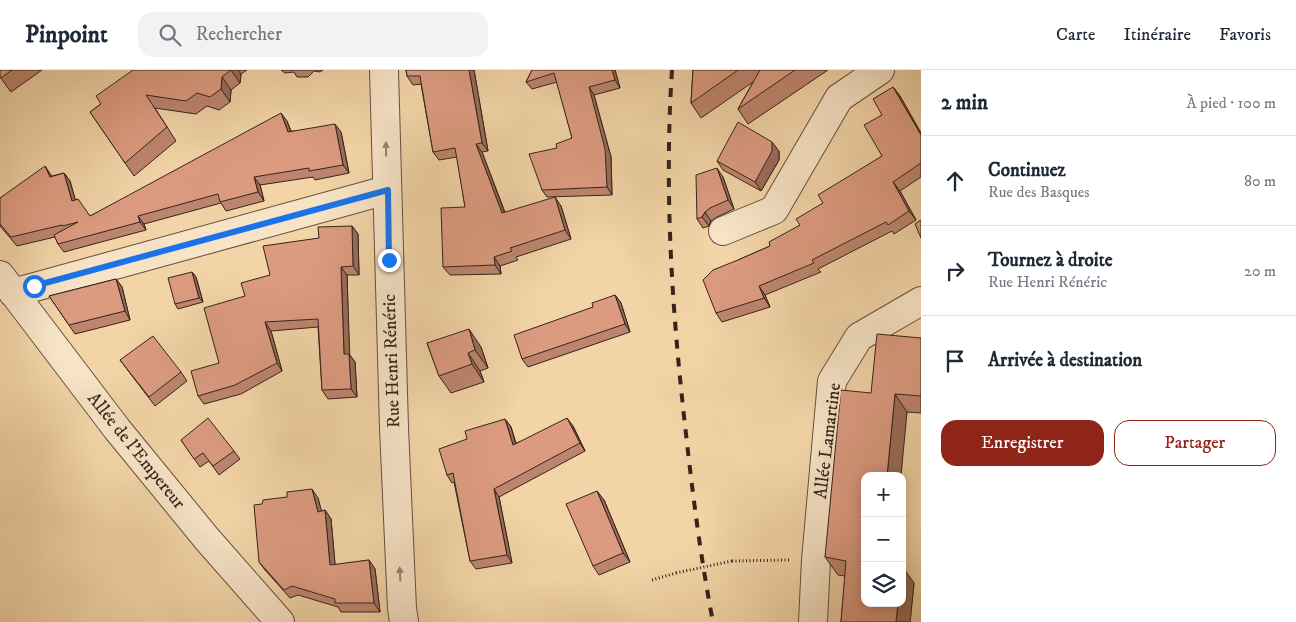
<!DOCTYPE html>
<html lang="fr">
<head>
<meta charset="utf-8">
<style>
  :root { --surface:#fff; --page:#f2f2f3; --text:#1f2937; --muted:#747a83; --line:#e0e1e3; --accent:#8f2418 }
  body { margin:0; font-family:"IM FELL DW Pica",serif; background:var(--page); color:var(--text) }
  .controls { position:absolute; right:15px; bottom:15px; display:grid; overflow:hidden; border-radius:10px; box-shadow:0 2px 12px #0003 }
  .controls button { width:45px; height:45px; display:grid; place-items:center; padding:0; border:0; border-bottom:1px solid var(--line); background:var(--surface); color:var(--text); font:25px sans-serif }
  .stop { position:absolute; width:15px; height:15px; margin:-11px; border:4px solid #1a73e8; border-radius:50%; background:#fff }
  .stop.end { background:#1a73e8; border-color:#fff; box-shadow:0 1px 5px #0008 }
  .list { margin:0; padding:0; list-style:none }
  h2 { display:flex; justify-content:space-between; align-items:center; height:65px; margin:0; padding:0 20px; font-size:21px }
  h2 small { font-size:16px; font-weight:400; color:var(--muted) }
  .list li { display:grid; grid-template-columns:32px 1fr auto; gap:15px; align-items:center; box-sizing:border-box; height:90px; padding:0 20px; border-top:1px solid var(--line) }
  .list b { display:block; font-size:19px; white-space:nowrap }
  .list p { margin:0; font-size:16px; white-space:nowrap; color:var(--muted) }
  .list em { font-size:16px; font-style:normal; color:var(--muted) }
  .actions { display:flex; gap:10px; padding:15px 20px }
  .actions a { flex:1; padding:11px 0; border:1px solid var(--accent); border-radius:15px; text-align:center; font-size:18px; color:var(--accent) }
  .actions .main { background:var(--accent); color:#fff }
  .icon { flex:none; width:28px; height:28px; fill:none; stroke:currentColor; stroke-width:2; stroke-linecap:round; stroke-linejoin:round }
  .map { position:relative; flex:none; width:921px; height:552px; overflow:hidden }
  header { display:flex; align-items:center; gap:30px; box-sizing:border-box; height:70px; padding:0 25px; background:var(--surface); border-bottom:1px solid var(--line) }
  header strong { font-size:24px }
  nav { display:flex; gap:28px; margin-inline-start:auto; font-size:18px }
  .search { width:350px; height:45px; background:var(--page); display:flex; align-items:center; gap:12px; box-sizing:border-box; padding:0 18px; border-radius:15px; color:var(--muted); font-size:19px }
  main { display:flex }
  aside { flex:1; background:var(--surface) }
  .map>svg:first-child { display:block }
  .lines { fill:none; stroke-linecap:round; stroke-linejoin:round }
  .minor-casing { stroke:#654f3e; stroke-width:30 }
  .path { stroke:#36231b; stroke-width:3; stroke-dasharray:1 2.5; stroke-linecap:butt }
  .minor { stroke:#f7e3c6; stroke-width:28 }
  .rail { stroke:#36231b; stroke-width:4; stroke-dasharray:9 9; stroke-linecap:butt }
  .path-bridge { stroke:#36231b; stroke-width:3; stroke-dasharray:1 2.5; stroke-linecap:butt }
  .wall { fill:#bd856f; stroke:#36231b }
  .shaded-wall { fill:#9a6c5a; stroke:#36231b }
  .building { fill:#dc9b81; stroke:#36231b }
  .oneway { fill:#968370 }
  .route { stroke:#1a73e8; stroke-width:6 }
  .labels { text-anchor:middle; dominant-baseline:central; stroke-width:4; stroke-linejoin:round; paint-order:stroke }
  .street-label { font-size:18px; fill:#36231b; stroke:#f7e3c6 }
</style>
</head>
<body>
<header>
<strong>Pinpoint</strong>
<div class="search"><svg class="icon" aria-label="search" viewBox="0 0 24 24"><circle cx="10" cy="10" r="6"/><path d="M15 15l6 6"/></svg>Rechercher</div>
<nav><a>Carte</a><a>Itinéraire</a><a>Favoris</a></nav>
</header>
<main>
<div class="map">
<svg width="921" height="552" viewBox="0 0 921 552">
  <rect width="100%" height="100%" fill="#f2d4a7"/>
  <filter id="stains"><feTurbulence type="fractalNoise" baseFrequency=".004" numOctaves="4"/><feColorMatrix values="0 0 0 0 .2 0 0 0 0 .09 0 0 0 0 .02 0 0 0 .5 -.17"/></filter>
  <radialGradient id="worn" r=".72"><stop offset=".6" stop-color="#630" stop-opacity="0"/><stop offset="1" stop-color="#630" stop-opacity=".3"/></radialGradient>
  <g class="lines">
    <g class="minor-casing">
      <g id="minor">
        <path d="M384 0 394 358 402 538 404 552"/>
        <path d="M723 161 774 140 839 28 880 0"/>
        <path d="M0 205 117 359 207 469 280 552"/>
        <path d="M13 223 387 120"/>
        <path d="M813 552 816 490 832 311 859 267 921 231"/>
      </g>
    </g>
    <g class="path">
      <path d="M732 491 789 490"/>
      <path d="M652 510 676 503"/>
    </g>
    <use href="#minor" class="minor"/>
    <path class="rail" d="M672 0C664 122 672 242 686 364 693 427 701 490 713 552"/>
    <path class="path-bridge" d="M676 503 732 491"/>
  </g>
  <g class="wall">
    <path d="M0 0H42L11 22 0 7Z"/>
    <path d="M133 0H247L241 4 240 13 231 20 230 32 219 40 207 36 196 44 155 38 176 71 134 106 90 42 101 34Z"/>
    <path d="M281 0H323L320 2 314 1 308 7H297L294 2 285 3Z"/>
    <path d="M406 0H474L488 81 482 82 505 142 561 136 571 169 516 187 518 190 500 196 501 204 450 205 443 197 465 137 457 87 439 90 433 82 421 14 413 15 407 6Z"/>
    <path d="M532 0H615L620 18 594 25 611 87 612 125 547 127 542 120 557 78 572 68 557 12 532 19 526 12Z"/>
    <path d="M693 0H828L748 54 738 39 753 12 701 48 691 33Z"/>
    <path d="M893 17 900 26 921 63V107L900 121 916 150 894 164 892 161 818 199 821 202 765 225 770 237 722 252 716 243 738 190 770 176 800 155 823 133 882 86V45Z"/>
    <path d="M287 51 291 61 341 62 349 103 315 110 313 107 260 115 264 131 226 141 221 133 144 154 146 160 64 182 58 174 55 167 17 176 0 156V128L51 105 52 106 64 103 70 111 75 130 90 146Z"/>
    <path d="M779 81V90L761 121 723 100 717 91Z"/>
    <path d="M723 107 734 139 717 147 711 151 709 156 703 158 697 149Z"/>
    <path d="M352 156 358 164 359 205H347L349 284 355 292 357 327 328 329 322 320 318 257 271 261 282 301 241 324 204 334 198 326 219 293 245 226 270 205 319 168Z"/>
    <path d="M192 202 196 207 203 232 178 239 175 234Z"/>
    <path d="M116 209 122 217 130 250 75 264 49 226Z"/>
    <path d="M615 225 621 233 630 262 528 297 522 289 593 237Z"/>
    <path d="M921 268V343L907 342 865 533 914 513 910 552H841L845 506 838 505 825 487 871 323Z"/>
    <path d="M427 273 481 277 488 298 480 301 484 312 451 323 439 306Z"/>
    <path d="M120 290 181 302 187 311 155 336Z"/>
    <path d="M505 349 511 357 516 373 573 356 585 381 499 427 512 493 476 499 470 491 454 412 452 413 447 405 467 369Z"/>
    <path d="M181 370 234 381 240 389 219 405 209 391 200 397Z"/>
    <path d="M318 428 321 441 325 440 331 449 335 495 369 490 375 499 380 542H341L338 537 298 525 290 528 265 500 259 492Z"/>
    <path d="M604 430 630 492 599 505 593 496Z"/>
  </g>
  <g class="shaded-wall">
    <path d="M231 0H238L241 4 240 13Z"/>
    <path d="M469 0H474L488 81 482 73Z"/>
    <path d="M612 0H615L620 18 615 10Z"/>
    <path d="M222 7 231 20 230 32 221 19Z"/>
    <path d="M589 17 594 25 611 87 612 125 607 117Z"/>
    <path d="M893 17 900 26 921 63V65Z"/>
    <path d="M281 43 287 51 294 70 288 62Z"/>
    <path d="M335 54 341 62 349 103 343 95Z"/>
    <path d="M772 72 779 81V90L761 121 755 112Z"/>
    <path d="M476 74 482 82 508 152 502 143Z"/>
    <path d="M45 96 51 105 56 116 50 107Z"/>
    <path d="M717 98 723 107 734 139 728 130Z"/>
    <path d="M64 103 70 111 78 139 72 131Z"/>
    <path d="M254 107 260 115 264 131 258 122Z"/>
    <path d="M893 112 900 121 916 150 909 141Z"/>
    <path d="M555 127 561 136 571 169 565 160Z"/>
    <path d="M705 142 711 151 709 156 702 147Z"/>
    <path d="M138 146 144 154 146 160 140 152Z"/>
    <path d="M352 156 358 164 359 205 353 196Z"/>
    <path d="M494 187 500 196 501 204 495 195Z"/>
    <path d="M341 197 347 205 350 292 344 284Z"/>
    <path d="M192 202 196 207 203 232 199 228Z"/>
    <path d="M116 209 122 217 130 250 125 241Z"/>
    <path d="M759 216 765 225 770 237 764 228Z"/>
    <path d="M615 225 621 233 630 262 625 254Z"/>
    <path d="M265 252 271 261 282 301 277 293Z"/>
    <path d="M469 259 481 277 488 298 475 280Z"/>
    <path d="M468 283 480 301 484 312 472 294Z"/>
    <path d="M349 284 355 292 357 327 351 319Z"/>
    <path d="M895 324 907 342 901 406H887Z"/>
    <path d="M567 348 573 356 585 381 580 373Z"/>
    <path d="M505 349 511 357 518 382 513 375Z"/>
    <path d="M312 419 318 428 324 450 318 442Z"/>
    <path d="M494 419 499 427 512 493 507 485Z"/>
    <path d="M597 421 604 430 630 492 623 483Z"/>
    <path d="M325 440 331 449 336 504 330 495Z"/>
    <path d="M369 490 375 499 380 542 374 533Z"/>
    <path d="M902 496 914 513 910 552H896L898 533H902Z"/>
  </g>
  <g class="building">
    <path d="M0 0H12L1 8 0 7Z"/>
    <path d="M133 0H231L222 7 221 19 210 27 197 23 186 31 146 25 167 57 125 93 90 42 101 34 96 26Z"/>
    <path d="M406 0H469L482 73 476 74 502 143 555 127 565 160 510 178 512 181 494 187 495 195 443 197 441 138 465 137 455 78 433 82 420 6H407Z"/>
    <path d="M532 0H612L615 10 589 17 605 79 607 117 542 120 529 84 557 78 556 74 572 68 554 3 526 12Z"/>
    <path d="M693 0H738L691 33Z"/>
    <path d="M760 0H795L738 39Z"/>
    <path d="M893 17 921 65V93L893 112 909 141 888 155 886 152 812 190 814 193 759 216 764 228 716 243 703 210 713 200 738 190 770 176 769 172 800 155 796 149 823 133 818 125 882 86 864 55 882 45 873 29Z"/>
    <path d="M281 43 288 62 335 54 343 95 309 101V98L254 107 258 122 220 132 218 124 138 146 140 152 58 174 54 165 78 152 63 156 62 155 11 167 0 154V128L45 96 50 107 64 103 72 131 78 129 90 146Z"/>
    <path d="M738 52 772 72V81L755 112 717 91Z"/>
    <path d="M717 98 728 130 710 138 705 142 702 147 697 149 696 105Z"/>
    <path d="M921 150V168L915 154Z"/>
    <path d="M352 156 353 196 341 197 344 284H349L351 319 322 320 318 249 265 252 277 293 235 315 198 326 191 301 219 293 204 238 245 226 241 213 270 205 263 176 319 168 318 157Z"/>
    <path d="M192 202 199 228 175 234 168 208Z"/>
    <path d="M116 209 125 241 69 255 49 226Z"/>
    <path d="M615 225 625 254 522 289 514 265 593 237 592 233Z"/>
    <path d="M469 259 475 280 468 283 472 294 439 306 427 273Z"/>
    <path d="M877 264 921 268V326L895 324 887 406H865V533H898L896 552H841L846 491 825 487 841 320 871 323Z"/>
    <path d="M153 266 181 302 149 327 120 290Z"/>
    <path d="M208 348 234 381 213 396 203 383 194 389 181 370Z"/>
    <path d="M567 348 580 373 494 419 507 485 470 491 453 403 447 405 439 379 467 369 465 361 505 349 513 375Z"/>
    <path d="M312 419 318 442 325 440 330 495 369 490 374 533H335V529L292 516 284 520 259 492 254 435 262 434 263 430 287 427V422Z"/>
    <path d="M597 421 623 483 593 496 566 434Z"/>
  </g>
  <defs><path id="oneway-solid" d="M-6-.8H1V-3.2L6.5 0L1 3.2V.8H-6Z" transform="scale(1.25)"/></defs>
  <g class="oneway">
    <use href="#oneway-solid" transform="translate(386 79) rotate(-91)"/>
    <use href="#oneway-solid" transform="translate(400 504) rotate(-93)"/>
  </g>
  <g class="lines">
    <path class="route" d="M34 216 388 120 389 190"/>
  </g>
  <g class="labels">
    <g class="street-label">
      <text transform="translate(392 291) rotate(-92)">Rue Henri Rénéric</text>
      <text transform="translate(828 371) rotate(-83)">Allée Lamartine</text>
      <text transform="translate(136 381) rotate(51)">Allée de l'Empereur</text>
    </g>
  </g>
  <rect width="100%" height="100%" filter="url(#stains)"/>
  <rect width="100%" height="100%" fill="url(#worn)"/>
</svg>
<div class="controls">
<button>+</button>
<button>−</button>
<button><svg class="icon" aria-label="layers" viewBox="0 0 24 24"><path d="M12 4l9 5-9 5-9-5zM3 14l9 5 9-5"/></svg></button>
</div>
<div class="stop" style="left:34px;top:216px"></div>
<div class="stop end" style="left:389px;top:190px"></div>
</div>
<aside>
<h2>2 min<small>À pied · 100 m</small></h2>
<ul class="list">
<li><svg class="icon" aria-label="ahead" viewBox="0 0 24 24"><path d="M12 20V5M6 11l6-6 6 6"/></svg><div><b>Continuez</b><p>Rue des Basques</p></div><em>80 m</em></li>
<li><svg class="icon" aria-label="right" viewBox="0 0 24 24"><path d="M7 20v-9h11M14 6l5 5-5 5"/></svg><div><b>Tournez à droite</b><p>Rue Henri Rénéric</p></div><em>20 m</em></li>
<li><svg class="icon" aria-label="arrive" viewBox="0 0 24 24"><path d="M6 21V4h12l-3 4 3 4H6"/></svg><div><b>Arrivée à destination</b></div></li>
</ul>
<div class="actions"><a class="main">Enregistrer</a><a>Partager</a></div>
</aside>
</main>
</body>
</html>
